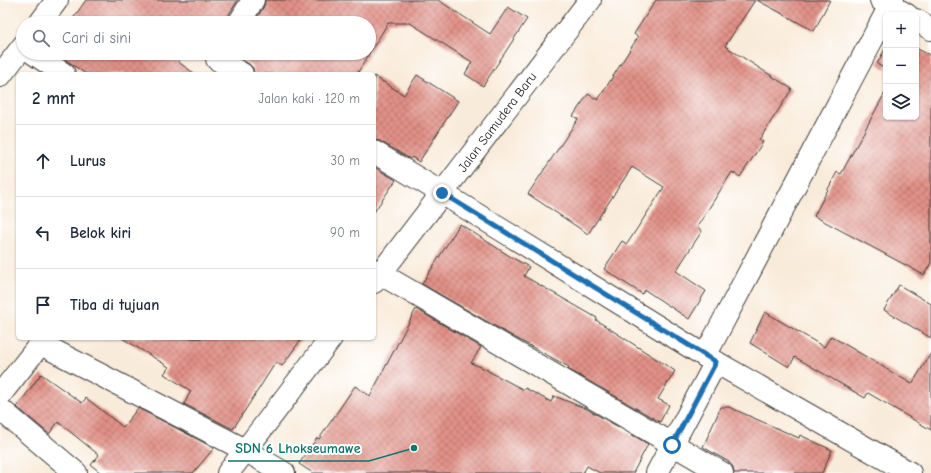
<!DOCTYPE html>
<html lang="id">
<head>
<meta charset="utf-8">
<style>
  :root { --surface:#fff; --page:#f2f2f3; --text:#1f2937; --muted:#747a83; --line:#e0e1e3 }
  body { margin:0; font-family:"Comic Neue",sans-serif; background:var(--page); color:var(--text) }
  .controls { position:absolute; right:12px; top:12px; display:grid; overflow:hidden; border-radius:6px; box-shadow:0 1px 3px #0004 }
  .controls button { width:36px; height:36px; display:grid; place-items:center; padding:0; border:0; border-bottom:1px solid var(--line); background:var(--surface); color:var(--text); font:20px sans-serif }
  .stop { position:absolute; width:12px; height:12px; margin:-9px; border:3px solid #1f6fb2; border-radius:50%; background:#fff }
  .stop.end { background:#1f6fb2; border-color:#fff; box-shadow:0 1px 4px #0008 }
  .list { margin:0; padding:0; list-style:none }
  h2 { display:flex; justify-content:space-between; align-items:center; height:52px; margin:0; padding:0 16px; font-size:17px }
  h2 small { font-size:13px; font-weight:400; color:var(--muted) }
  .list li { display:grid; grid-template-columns:26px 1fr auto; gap:12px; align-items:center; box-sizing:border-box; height:72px; padding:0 16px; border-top:1px solid var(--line) }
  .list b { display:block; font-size:15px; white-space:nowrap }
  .list em { font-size:13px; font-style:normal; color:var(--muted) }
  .icon { flex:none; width:22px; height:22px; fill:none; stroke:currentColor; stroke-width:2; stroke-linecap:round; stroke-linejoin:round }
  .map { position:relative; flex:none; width:931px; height:473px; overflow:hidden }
  .search { position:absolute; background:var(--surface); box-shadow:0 1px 3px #0004; left:16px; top:16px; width:360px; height:44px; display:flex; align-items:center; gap:10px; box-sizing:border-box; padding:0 14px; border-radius:22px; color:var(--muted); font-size:15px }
  .panel { position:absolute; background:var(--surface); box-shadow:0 1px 3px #0004; left:16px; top:72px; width:360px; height:268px; border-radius:6px }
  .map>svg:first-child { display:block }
  .building { fill:url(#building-cross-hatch) }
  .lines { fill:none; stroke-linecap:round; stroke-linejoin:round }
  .minor-casing { stroke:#3d3b38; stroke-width:24 }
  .minor { stroke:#fff; stroke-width:22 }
  .route { stroke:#1f6fb2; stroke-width:5 }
  .labels { text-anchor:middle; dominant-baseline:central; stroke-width:4; stroke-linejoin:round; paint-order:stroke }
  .street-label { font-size:13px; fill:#1c1c1c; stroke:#fff }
  .leader { fill:none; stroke:#0f766e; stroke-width:1.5 }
  .callout-dot { fill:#0f766e; stroke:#fff; stroke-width:1.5 }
  .callout-label { font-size:14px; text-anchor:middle; font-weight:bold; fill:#0f766e; stroke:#fff; stroke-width:4; stroke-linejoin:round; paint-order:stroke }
</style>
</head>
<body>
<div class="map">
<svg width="931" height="473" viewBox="0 0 931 473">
  <defs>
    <pattern id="building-cross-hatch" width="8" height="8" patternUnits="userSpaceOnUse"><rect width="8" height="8" fill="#e29187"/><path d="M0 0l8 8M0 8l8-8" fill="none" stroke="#b6766e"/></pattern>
  </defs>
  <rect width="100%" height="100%" fill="#fff"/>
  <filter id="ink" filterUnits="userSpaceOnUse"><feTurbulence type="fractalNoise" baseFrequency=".025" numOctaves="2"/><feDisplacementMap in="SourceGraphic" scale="8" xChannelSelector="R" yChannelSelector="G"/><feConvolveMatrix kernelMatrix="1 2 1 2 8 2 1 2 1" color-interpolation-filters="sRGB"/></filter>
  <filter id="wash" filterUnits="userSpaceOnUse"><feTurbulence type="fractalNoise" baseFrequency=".012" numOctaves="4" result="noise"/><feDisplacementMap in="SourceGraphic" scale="16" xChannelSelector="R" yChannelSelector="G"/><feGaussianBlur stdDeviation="0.9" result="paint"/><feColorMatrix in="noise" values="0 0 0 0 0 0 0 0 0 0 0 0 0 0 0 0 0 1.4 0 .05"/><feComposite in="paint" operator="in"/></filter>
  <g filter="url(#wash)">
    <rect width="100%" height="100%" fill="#f9ebda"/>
    <g id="blocks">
      <g class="building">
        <path d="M86 0H238L228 16 227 23H70Z"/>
        <path d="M265 0H438L490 34 508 7 527 19 483 86 465 74 472 62 410 23H388L357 74H254L253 68 249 64 231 53H369V23H254L264 6Z"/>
        <path d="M656 0H755L725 46 792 89 759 140 763 142 740 177 732 172 697 227 702 231 676 271 706 291 689 319 645 290 642 294 604 269 622 241 627 244 664 187 632 167 588 234 528 194 578 119 573 116 588 94 598 100 638 37 634 34Z"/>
        <path d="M757 0H830L814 31Z"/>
        <path d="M886 47V69L877 64Z"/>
        <path d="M916 48 931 56V263L924 275 814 216 837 172 841 174 886 91V117H916Z"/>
        <path d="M56 53H184L178 62 195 74H86Z"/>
        <path d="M417 75 458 101 419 162 412 157 410 159 380 141 374 140V76L404 95Z"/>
        <path d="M374 167 396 180 374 212Z"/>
        <path d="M460 224 511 257 529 267 524 276 597 318 596 320 675 371 658 399 669 405 660 422 568 369 569 367 514 337 422 284Z"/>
        <path d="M899 285 931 304V338L884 310Z"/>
        <path d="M416 309 481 347 471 363 488 370V371L524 390 525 388 551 402 554 396 587 409 648 444 633 473H600L587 466 583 473H313L299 464 317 438 319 439 355 386 370 396Z"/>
        <path d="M765 312 824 347 831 336 912 384 931 353V430L868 393 865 398 795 357 789 367 750 343Z"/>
        <path d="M122 338H302L282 366 276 362 233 429 184 404 191 391 164 374 169 367Z"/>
        <path d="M41 374 82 403 86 398 123 427 138 408 214 448 193 473H101L91 465 99 455 58 422 49 434 17 407Z"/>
        <path d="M721 407H729L799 438 800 435 832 450 822 473H734L733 467 729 462 703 447Z"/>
      </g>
    </g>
  </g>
  <g filter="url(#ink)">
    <use href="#blocks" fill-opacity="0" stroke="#3d3b38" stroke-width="1"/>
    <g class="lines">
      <g class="minor-casing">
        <g id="minor">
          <path d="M881 0 907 15"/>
          <path d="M916 20 931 29"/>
          <path d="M40 23 57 0"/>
          <path d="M239 23 253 0"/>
          <path d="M33 53 64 74"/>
          <path d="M217 59 242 74"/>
          <path d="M0 76 23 46"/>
          <path d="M374 152 442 193 705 356 910 473"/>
          <path d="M374 270 722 473"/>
          <path d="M374 282 590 0"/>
          <path d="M41 344 245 450 284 473"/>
          <path d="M705 356 893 0"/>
          <path d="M0 395 45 338"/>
          <path d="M0 409 76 473"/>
          <path d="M228 473 331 338"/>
          <path d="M657 473 716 362"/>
        </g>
      </g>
      <use href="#minor" class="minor"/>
    </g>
  </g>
  <g class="lines" filter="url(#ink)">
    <path class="route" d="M442 193 716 362 672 445"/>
  </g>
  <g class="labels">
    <g class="street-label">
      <text transform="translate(497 122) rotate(-53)">Jalan Samudera Baru</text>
    </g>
  </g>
  <path class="leader" d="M414 448L369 461H228"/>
  <circle class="callout-dot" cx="414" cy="448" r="4"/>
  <g class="callout-label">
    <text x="298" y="453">SDN 6 Lhokseumawe</text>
  </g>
</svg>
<div class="controls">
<button>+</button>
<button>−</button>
<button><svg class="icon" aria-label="layers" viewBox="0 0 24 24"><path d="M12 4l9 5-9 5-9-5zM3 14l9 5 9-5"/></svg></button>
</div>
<div class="stop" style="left:672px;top:445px"></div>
<div class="stop end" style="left:442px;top:193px"></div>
<div class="search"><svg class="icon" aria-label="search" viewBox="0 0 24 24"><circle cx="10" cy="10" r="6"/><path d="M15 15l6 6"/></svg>Cari di sini</div>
<section class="panel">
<h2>2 mnt<small>Jalan kaki · 120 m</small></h2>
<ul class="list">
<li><svg class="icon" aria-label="ahead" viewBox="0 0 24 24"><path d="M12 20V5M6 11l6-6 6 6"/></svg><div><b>Lurus</b></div><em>30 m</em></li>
<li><svg class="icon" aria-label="left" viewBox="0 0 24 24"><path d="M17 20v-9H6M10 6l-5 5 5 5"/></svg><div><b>Belok kiri</b></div><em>90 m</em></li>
<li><svg class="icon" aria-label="arrive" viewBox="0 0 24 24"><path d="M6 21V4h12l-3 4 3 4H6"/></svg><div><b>Tiba di tujuan</b></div></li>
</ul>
</section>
</div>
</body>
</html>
